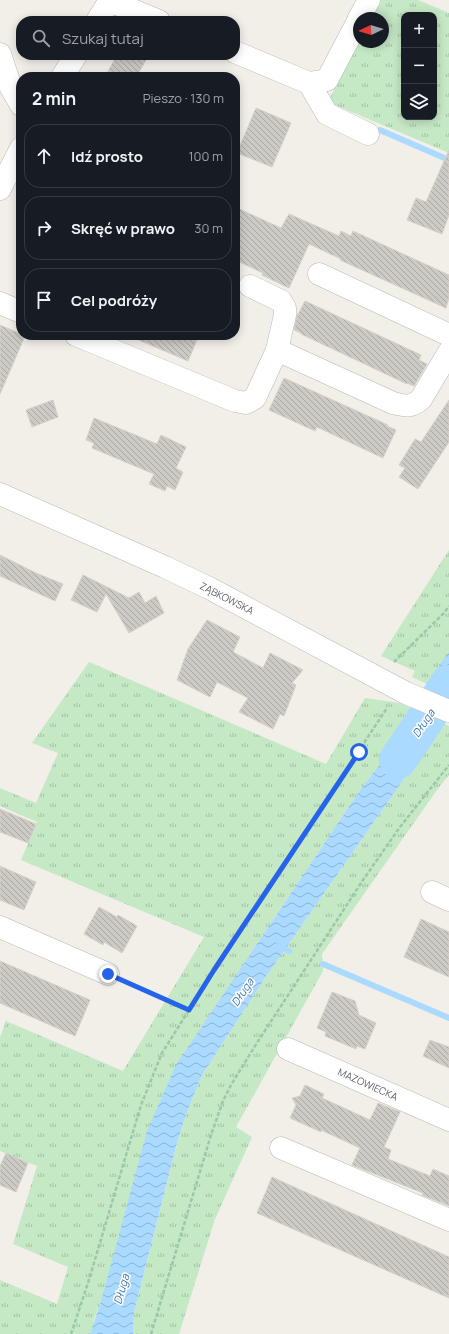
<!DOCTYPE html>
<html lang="pl">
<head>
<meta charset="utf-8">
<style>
  :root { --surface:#171b24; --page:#242831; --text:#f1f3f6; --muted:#9ea1a6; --line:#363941 }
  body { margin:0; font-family:Manrope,sans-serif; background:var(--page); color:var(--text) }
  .controls { position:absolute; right:12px; top:12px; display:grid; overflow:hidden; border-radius:8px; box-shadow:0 2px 10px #0003 }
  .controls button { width:36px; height:36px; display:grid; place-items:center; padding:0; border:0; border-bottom:1px solid var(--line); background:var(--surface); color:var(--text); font:20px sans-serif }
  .compass { position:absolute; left:353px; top:12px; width:36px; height:36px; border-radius:50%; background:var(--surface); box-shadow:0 2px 10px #0003; rotate:266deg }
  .stop { position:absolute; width:12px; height:12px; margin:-9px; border:3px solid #2563eb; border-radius:50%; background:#fff }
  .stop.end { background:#2563eb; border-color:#fff; box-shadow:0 1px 4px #0008 }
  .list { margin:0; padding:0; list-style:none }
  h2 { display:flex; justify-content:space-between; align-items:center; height:52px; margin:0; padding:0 16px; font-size:17px }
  h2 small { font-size:13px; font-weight:400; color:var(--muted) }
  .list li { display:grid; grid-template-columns:26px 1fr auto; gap:12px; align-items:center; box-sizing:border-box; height:64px; margin:0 8px 8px; padding:0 8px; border:1px solid var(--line); border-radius:16px }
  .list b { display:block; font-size:15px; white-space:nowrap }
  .list em { font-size:13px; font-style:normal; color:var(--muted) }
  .icon { flex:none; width:22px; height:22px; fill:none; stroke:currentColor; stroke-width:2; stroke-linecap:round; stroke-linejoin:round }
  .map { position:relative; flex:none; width:449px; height:1334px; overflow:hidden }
  .search { position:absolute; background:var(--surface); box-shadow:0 2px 10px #0003; left:16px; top:16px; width:224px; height:44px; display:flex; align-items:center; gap:10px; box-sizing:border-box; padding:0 14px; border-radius:16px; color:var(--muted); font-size:15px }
  .panel { position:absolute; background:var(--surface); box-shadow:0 2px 10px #0003; left:16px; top:72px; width:224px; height:268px; border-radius:16px }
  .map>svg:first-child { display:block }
  .grass { fill:url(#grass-tufts); fill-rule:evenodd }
  .water { fill:url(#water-waves) }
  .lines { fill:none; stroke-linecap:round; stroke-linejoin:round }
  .stream { stroke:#aadaff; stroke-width:6 }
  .river { stroke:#aadaff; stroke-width:38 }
  .building { fill:url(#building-back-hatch); stroke:#d6d1c6 }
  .minor-casing { stroke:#b5b8bc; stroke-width:23 }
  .path { stroke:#9cc7a9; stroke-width:2.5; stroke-dasharray:4 2; stroke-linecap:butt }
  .minor { stroke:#fff; stroke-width:22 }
  .route { stroke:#2563eb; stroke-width:5 }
  .labels { text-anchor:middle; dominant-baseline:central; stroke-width:3; stroke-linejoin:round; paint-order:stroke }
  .street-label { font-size:10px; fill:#5f6368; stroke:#fff }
  .water-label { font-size:11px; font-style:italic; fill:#4174aa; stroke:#fff }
</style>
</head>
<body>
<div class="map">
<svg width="449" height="1334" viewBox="0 0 449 1334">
  <defs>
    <pattern id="grass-tufts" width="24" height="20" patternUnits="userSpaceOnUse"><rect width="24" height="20" fill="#c5e8c5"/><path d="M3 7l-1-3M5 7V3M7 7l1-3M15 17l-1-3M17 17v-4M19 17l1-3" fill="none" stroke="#a3c0a4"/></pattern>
    <pattern id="water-waves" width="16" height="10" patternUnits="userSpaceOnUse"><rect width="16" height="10" fill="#aadaff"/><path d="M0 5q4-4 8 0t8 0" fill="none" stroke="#8eb4d2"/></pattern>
    <pattern id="building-back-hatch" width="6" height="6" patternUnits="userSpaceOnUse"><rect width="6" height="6" fill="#cccac5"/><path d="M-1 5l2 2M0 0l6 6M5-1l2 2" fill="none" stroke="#a9a8a4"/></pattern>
  </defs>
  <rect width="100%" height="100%" fill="#f1efe8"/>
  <g class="grass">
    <path d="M379 0H418L449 13V153L328 102 359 39V42H383V18H370ZM404 15H434V117H404Z"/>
    <path d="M449 550V694L412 677 415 671 381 656Z"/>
    <path d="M89 662 326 764 365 698 400 703 417 711 414 720 360 790 267 929 101 1301 93 1322 125 1334H0V1280L57 1304 68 1267 13 1244 37 1166 0 1151V1037L6 1021 123 1071 204 937 21 860 37 822 0 806V788L36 803 58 753 32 743Z"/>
    <path d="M443 723 449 726V775L439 787 322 954 323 971 236 1127 252 1137 215 1219 179 1334H133L134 1312 177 1144 187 1112 202 1075 265 978Z"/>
  </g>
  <g class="water">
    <path d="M449 652V694L426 684Z"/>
    <path d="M417 711 443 723 265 978 202 1075 187 1112 177 1143 134 1312 133 1334H90L101 1301 147 1131 176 1065 360 790 414 720Z"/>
  </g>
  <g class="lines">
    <g class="stream">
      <path d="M380 130 449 160"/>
      <path d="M277 946 289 951"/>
      <path d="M323 964 449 1018"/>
    </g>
    <path class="river" d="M398 760 449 684"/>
  </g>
  <g class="building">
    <path d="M117 55H149L136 77H105Z"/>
    <path d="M256 108 291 123 272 167 237 153Z"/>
    <path d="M449 150V215L442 234 407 220 416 198 426 202Z"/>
    <path d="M235 207 281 228 289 214 339 236 341 231 351 236 353 231 449 275V298L446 308 340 260 341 259 309 244 289 288 262 275 263 273 235 260Z"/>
    <path d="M305 301 421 355 419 360 427 364 414 386 407 383V384L301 334V333L294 330 297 316Z"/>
    <path d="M0 325 21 334V335L25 336 0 394Z"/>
    <path d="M127 335H199L188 361Z"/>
    <path d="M284 378 388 425 387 426 396 430 383 458 317 427 315 431 269 410Z"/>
    <path d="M53 400 58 417 32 427 26 410Z"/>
    <path d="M449 400V442L418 489 399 477 405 468 399 465 415 439 421 442Z"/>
    <path d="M94 418 157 444 161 435 186 447 176 468 183 472 175 490 167 486 165 491 149 484 154 474 92 448 94 443 86 440Z"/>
    <path d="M0 555 36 573 63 584 55 601 0 576Z"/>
    <path d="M83 575 129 598 139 592 145 603 156 596 164 613 129 633 106 594 97 612 71 600Z"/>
    <path d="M207 620 240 637 233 652 263 668 270 653 303 670 292 683 296 685 284 716 280 714 273 729 239 712 248 698 217 682 210 697 177 680 188 649Z"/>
    <path d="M0 809 36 824 28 843 0 832Z"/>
    <path d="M0 866 36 882 24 910 0 900Z"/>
    <path d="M99 907 117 917 118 915 137 926 122 953 104 942 103 945 84 934Z"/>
    <path d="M421 919 449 932V977L404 957Z"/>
    <path d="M0 961 90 1000 75 1036 0 1003Z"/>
    <path d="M332 992 355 1001 359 1015 376 1023 365 1049 357 1046 356 1049 325 1036 326 1032 317 1028Z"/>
    <path d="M430 1040 449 1047V1068L423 1056Z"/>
    <path d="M305 1085 324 1094 322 1098 370 1120 378 1103 400 1112 384 1147 391 1150 388 1159 430 1176 433 1169 449 1176V1206L422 1195 423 1193 352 1165 360 1148 321 1130V1132L290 1118 296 1105 292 1098 300 1096Z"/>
    <path d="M6 1153 28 1163 16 1192 0 1185V1166Z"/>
    <path d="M272 1177 449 1257V1298L257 1213Z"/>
  </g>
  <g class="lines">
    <g class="minor-casing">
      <g id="minor">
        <path d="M110 1 159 21"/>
        <path d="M359 18 369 0"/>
        <path d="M97 21 110 0"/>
        <path d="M235 52 309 83 327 80 359 19"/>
        <path d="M0 54 11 88 21 105"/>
        <path d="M62 77 76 55"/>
        <path d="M309 83 327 114 368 134"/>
        <path d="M0 189 21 148"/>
        <path d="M319 274 449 335"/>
        <path d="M0 303 21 312"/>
        <path d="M76 335 235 401 246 403 255 398 277 350 285 315V308L281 301 250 286"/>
        <path d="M277 350 393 403C405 406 411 408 421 399L449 352"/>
        <path d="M0 494 165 567 211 589 406 693 449 711"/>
        <path d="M432 892 449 900"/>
        <path d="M0 927 108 974"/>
        <path d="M288 1049 449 1120"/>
        <path d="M281 1148 449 1220"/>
      </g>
    </g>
    <g class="path">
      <path d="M394 662 444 613 449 606"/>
      <path d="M127 982 189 1009"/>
      <path d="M71 1334 88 1283 141 1105 162 1053 214 970 387 708"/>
      <path d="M151 1334 211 1135 223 1101 231 1085 255 1046 363 880 400 827 449 765"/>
    </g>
    <use href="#minor" class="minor"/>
  </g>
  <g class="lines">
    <path class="route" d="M108 974 189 1010 214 970 359 752"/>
  </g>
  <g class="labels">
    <g class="street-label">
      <text transform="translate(227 598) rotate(27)">ZĄBKOWSKA</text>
      <text transform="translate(368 1084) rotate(24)">MAZOWIECKA</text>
    </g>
    <g class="water-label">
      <text transform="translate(423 723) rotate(-56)">Długa</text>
      <text transform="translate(242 992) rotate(-56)">Długa</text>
      <text transform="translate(121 1289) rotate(-74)">Długa</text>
    </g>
  </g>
</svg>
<div class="controls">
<button>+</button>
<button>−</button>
<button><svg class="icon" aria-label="layers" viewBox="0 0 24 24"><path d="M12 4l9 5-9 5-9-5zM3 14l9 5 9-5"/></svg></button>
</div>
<svg class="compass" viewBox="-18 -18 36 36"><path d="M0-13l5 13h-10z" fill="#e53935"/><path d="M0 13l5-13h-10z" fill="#9ea1a6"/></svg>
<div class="stop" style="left:359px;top:752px"></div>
<div class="stop end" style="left:108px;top:974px"></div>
<div class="search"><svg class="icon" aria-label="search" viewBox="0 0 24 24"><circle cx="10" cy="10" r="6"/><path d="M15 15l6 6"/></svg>Szukaj tutaj</div>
<section class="panel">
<h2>2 min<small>Pieszo · 130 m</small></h2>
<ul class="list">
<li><svg class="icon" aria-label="ahead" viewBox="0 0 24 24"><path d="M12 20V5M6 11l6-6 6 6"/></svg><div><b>Idź prosto</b></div><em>100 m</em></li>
<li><svg class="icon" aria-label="right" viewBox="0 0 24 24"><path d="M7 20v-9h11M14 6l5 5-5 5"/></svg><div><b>Skręć w prawo</b></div><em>30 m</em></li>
<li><svg class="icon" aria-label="arrive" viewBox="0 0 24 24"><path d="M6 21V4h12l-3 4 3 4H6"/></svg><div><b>Cel podróży</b></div></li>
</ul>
</section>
</div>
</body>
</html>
